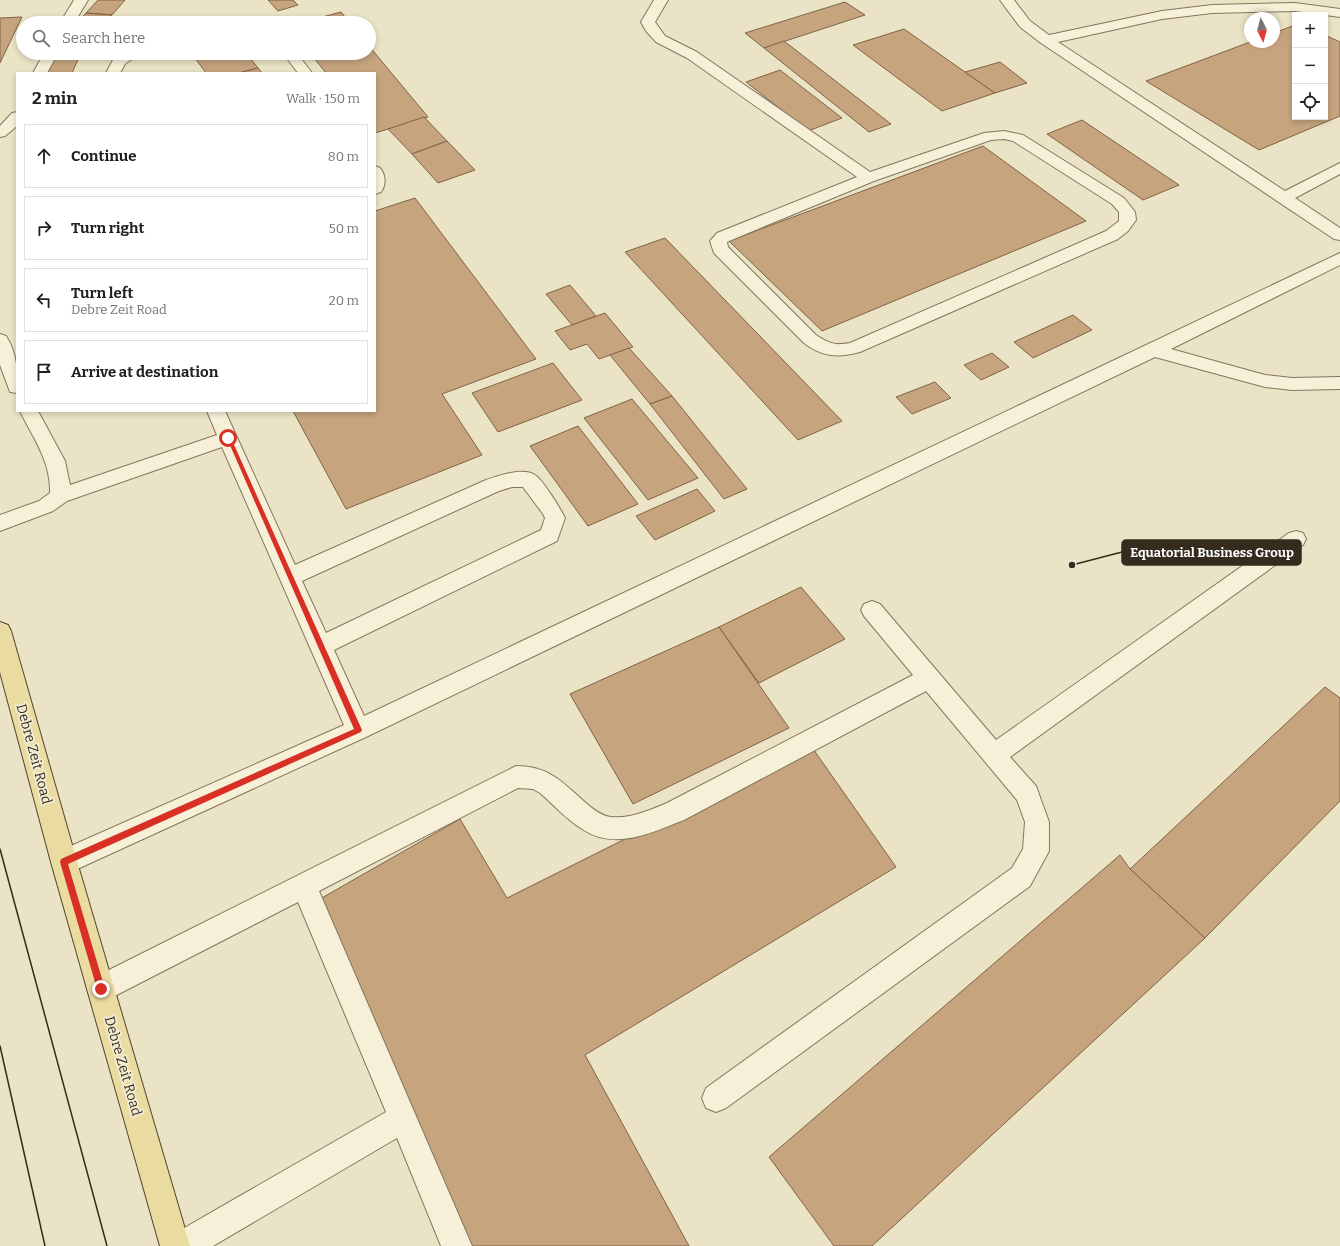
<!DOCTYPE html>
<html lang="en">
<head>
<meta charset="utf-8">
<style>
  :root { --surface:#fff; --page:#f6f6f6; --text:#202124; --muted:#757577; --line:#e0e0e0 }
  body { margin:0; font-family:Bitter,serif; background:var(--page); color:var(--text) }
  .controls { position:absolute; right:12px; top:12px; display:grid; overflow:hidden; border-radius:0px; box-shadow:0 2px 6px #0003 }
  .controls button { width:36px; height:36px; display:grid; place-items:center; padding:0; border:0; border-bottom:1px solid var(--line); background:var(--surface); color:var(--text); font:20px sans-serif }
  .compass { position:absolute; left:1244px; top:12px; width:36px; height:36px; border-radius:50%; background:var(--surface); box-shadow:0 2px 6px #0003; rotate:174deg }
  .stop { position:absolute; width:12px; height:12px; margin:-9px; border:3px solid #d93025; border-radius:50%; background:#fff }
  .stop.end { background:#d93025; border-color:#fff; box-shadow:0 1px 4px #0008 }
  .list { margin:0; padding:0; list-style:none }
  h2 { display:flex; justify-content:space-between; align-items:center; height:52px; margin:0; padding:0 16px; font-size:17px }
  h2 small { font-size:13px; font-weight:400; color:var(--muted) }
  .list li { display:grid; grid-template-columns:26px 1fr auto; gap:12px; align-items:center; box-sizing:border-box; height:64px; margin:0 8px 8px; padding:0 8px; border:1px solid var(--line); border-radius:0px }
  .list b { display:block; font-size:15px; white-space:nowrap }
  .list p { margin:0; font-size:13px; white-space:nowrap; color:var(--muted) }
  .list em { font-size:13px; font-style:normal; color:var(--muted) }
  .icon { flex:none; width:22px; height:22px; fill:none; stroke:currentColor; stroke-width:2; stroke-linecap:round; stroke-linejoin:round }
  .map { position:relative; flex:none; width:1340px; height:1246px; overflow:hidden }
  .search { position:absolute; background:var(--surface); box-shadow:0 2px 6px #0003; left:16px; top:16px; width:360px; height:44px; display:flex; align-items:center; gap:10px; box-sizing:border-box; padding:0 14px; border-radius:22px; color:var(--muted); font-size:15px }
  .panel { position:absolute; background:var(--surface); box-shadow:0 2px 6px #0003; left:16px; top:72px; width:360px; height:340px; border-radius:0px }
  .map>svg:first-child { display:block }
  .building { fill:#c5a47e; stroke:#816345 }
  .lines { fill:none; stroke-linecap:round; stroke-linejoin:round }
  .minor-casing { stroke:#84765d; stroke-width:2 }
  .major-casing { stroke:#524431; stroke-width:2 }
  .minor { fill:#f6f0d8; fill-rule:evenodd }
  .major { fill:#eadca0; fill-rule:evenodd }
  .tram { stroke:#352c1f; stroke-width:1.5 }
  .route { fill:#d93025 }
  .labels { text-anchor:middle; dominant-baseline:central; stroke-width:3.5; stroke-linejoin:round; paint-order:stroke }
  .near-street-label { font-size:14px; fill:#352c1f; stroke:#f2edd4 }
  .leader { fill:none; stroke:#352c1f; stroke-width:1.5 }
  .callout-dot { fill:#352c1f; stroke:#f2edd4; stroke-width:1.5 }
  .callout { fill:#352c1f; stroke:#352c1f; stroke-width:1.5 }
  .callout-label { font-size:13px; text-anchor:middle; font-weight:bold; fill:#fff }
</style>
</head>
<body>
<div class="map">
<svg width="1340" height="1246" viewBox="0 0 1340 1246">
  <rect width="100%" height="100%" fill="#eae3c5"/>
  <g class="building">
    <path d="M98 0H125L112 15 86 13Z"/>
    <path d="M268 0H293L298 5 278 11Z"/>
    <path d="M845 2 865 15 764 48 745 33Z"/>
    <path d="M341 12 350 23H300Z"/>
    <path d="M86 13 112 15 103 23H77Z"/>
    <path d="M22 17 0 63V18Z"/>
    <path d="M1295 25V117H1325V35L1340 42V116L1259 150 1146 81 1250 42H1274V33Z"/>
    <path d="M904 29 965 72 995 93 942 111 853 45Z"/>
    <path d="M784 41 891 124 869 132 764 48Z"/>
    <path d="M369 46 428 117 375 133V73H326L310 53H369Z"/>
    <path d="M56 53H81L72 73H45Z"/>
    <path d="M213 53H246L258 68 239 73H206L195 58Z"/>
    <path d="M1000 62 1027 83 995 93 965 72Z"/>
    <path d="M258 68 262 73H239Z"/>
    <path d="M780 70 842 118 808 131 746 82Z"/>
    <path d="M424 117 447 141 412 154 388 129Z"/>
    <path d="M1082 120 1179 185 1143 200 1047 134Z"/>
    <path d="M447 141 475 170 438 183 412 154Z"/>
    <path d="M983 146 1086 221 822 331 729 241Z"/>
    <path d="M415 198 536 359 442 394 482 455 346 509 293 411H375V211Z"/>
    <path d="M665 238 842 421 798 440 625 252Z"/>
    <path d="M570 285 596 316 572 325 546 294Z"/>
    <path d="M605 313 633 347 599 359 587 344 570 350 555 331Z"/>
    <path d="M1073 315 1092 330 1033 358 1014 342Z"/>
    <path d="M629 348 672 396 650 404 610 355Z"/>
    <path d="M992 353 1009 367 981 380 964 365Z"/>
    <path d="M553 363 582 400 498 432 472 393Z"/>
    <path d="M935 382 951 398 912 414 896 397Z"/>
    <path d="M672 396 747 489 724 499 650 404Z"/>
    <path d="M632 399 698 478 648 500 584 418Z"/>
    <path d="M578 426 638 504 588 526 530 446Z"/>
    <path d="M697 489 715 511 655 540 636 516Z"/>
    <path d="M801 587 845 639 759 683 719 627Z"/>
    <path d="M719 627 789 728 633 804 570 694Z"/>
    <path d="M1325 687 1340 698V801L1205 938 1130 869Z"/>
    <path d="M811 746 896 867 585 1055 689 1246H469L320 899 460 819 507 898Z"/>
    <path d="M1120 855 1130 869 1205 938 872 1246H834L769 1157Z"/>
  </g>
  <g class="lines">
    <g class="minor-casing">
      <g id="minor">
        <path d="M74 0H88L74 23H60Z"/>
        <path d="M654 0H668L655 22 665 36 697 52 870 172 984 133 1004 131 1023 135 1124 198 1135 212 1136 220 1128 231 1118 239 860 352C838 358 822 357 804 343L714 253 710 241 717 233 857 177 687 58 656 42 646 31 641 22ZM1004 139 1013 141 1112 204 1119 212V221L1106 231 850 343C835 346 828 343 816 335L728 247 727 242 729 241 874 181 991 140Z"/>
        <path d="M1000 0H1014L1030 21 1049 35 1162 11 1212 5 1295 3 1340 9V17L1295 11 1212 13 1162 19 1058 42 1285 191 1340 163V174L1295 198 1340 228V240L1334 239 1041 43 1020 27Z"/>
        <path d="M44 53H58L47 73H33Z"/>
        <path d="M122 53H140L125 64 120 73H106L113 60Z"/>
        <path d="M283 53H297L312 73H298Z"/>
        <path d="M17 112V126L5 136 0 137V126L12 113Z"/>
        <path d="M375 166 380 168C386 175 386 185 381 192L375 194Z"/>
        <path d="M1340 253V265L1171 349 1265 375 1292 378 1340 377V389L1292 390 1265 387 1155 357 366 737 73 871 64 874 55 871 51 862 55 853 344 725 222 447 67 501 53 511 0 531V515L39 501 50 493C51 461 33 438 20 411H38L65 461 70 485 217 435 207 411H225L295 565 486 480C498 476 523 467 535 475 543 480 560 508 565 518L557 541 334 650 364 716ZM512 487H523L543 514 545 518 541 530 326 633 302 581 499 491Z"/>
        <path d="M0 334 6 336C18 354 17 373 17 393L10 392 0 365Z"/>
        <path d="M1296 531 1303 533 1306 539 1303 545 1010 757 1036 786 1049 822V851L1030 886 726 1108 716 1112 706 1108 702 1098 706 1088 1012 868 1023 849 1025 822 1017 800 926 691 684 820C650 833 615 851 582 829 566 819 554 805 540 793L533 789 518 788 319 891 472 1246H441L397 1138 213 1246H168L172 1235 386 1112 298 902 101 1003 91 999 87 989 91 979 516 766C550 766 563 783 587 804 594 810 602 816 611 817 630 819 650 810 667 803L913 675 864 616 861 610 864 604 872 601 880 604 996 740 1289 533Z"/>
      </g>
    </g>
    <g class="major-casing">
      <path id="major" d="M0 622 8 625 11 631 77 862 190 1246H160L51 862 0 672Z"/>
    </g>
    <use href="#minor" class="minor"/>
    <use href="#major" class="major"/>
    <g class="tram">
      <path d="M0 849 107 1246"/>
      <path d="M0 1046 45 1246"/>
    </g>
  </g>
  <path class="route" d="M226 436 231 438 362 730 361 732 68 864 105 989 101 993 97 989 60 862 61 859 354 729Z"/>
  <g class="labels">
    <g class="near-street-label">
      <text transform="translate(34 754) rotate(75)">Debre Zeit Road</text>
      <text transform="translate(123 1066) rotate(74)">Debre Zeit Road</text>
    </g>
  </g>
  <path class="leader" d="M1072 565L1122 552"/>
  <circle class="callout-dot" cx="1072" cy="565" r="4"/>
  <rect class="callout" x="1122" y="540" width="179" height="25" rx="4"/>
  <g class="callout-label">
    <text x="1212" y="557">Equatorial Business Group</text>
  </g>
</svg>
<div class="controls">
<button>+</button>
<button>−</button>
<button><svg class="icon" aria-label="locate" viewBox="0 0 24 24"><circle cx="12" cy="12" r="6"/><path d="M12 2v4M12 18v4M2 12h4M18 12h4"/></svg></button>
</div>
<svg class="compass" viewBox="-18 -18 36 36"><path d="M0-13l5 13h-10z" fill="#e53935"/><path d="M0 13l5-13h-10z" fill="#757577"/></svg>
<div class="stop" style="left:228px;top:438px"></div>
<div class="stop end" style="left:101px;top:989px"></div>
<div class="search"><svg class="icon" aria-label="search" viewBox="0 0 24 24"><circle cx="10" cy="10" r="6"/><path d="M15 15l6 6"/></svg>Search here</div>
<section class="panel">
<h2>2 min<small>Walk · 150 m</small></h2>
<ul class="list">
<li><svg class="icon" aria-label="ahead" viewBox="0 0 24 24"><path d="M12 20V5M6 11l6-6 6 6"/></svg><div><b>Continue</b></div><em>80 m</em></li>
<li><svg class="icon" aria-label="right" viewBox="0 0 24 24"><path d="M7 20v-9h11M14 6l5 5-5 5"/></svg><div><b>Turn right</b></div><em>50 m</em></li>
<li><svg class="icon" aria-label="left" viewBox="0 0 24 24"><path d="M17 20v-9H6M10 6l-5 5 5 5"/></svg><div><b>Turn left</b><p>Debre Zeit Road</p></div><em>20 m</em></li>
<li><svg class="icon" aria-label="arrive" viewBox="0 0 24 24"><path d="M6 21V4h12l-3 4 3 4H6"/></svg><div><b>Arrive at destination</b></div></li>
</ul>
</section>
</div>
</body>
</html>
